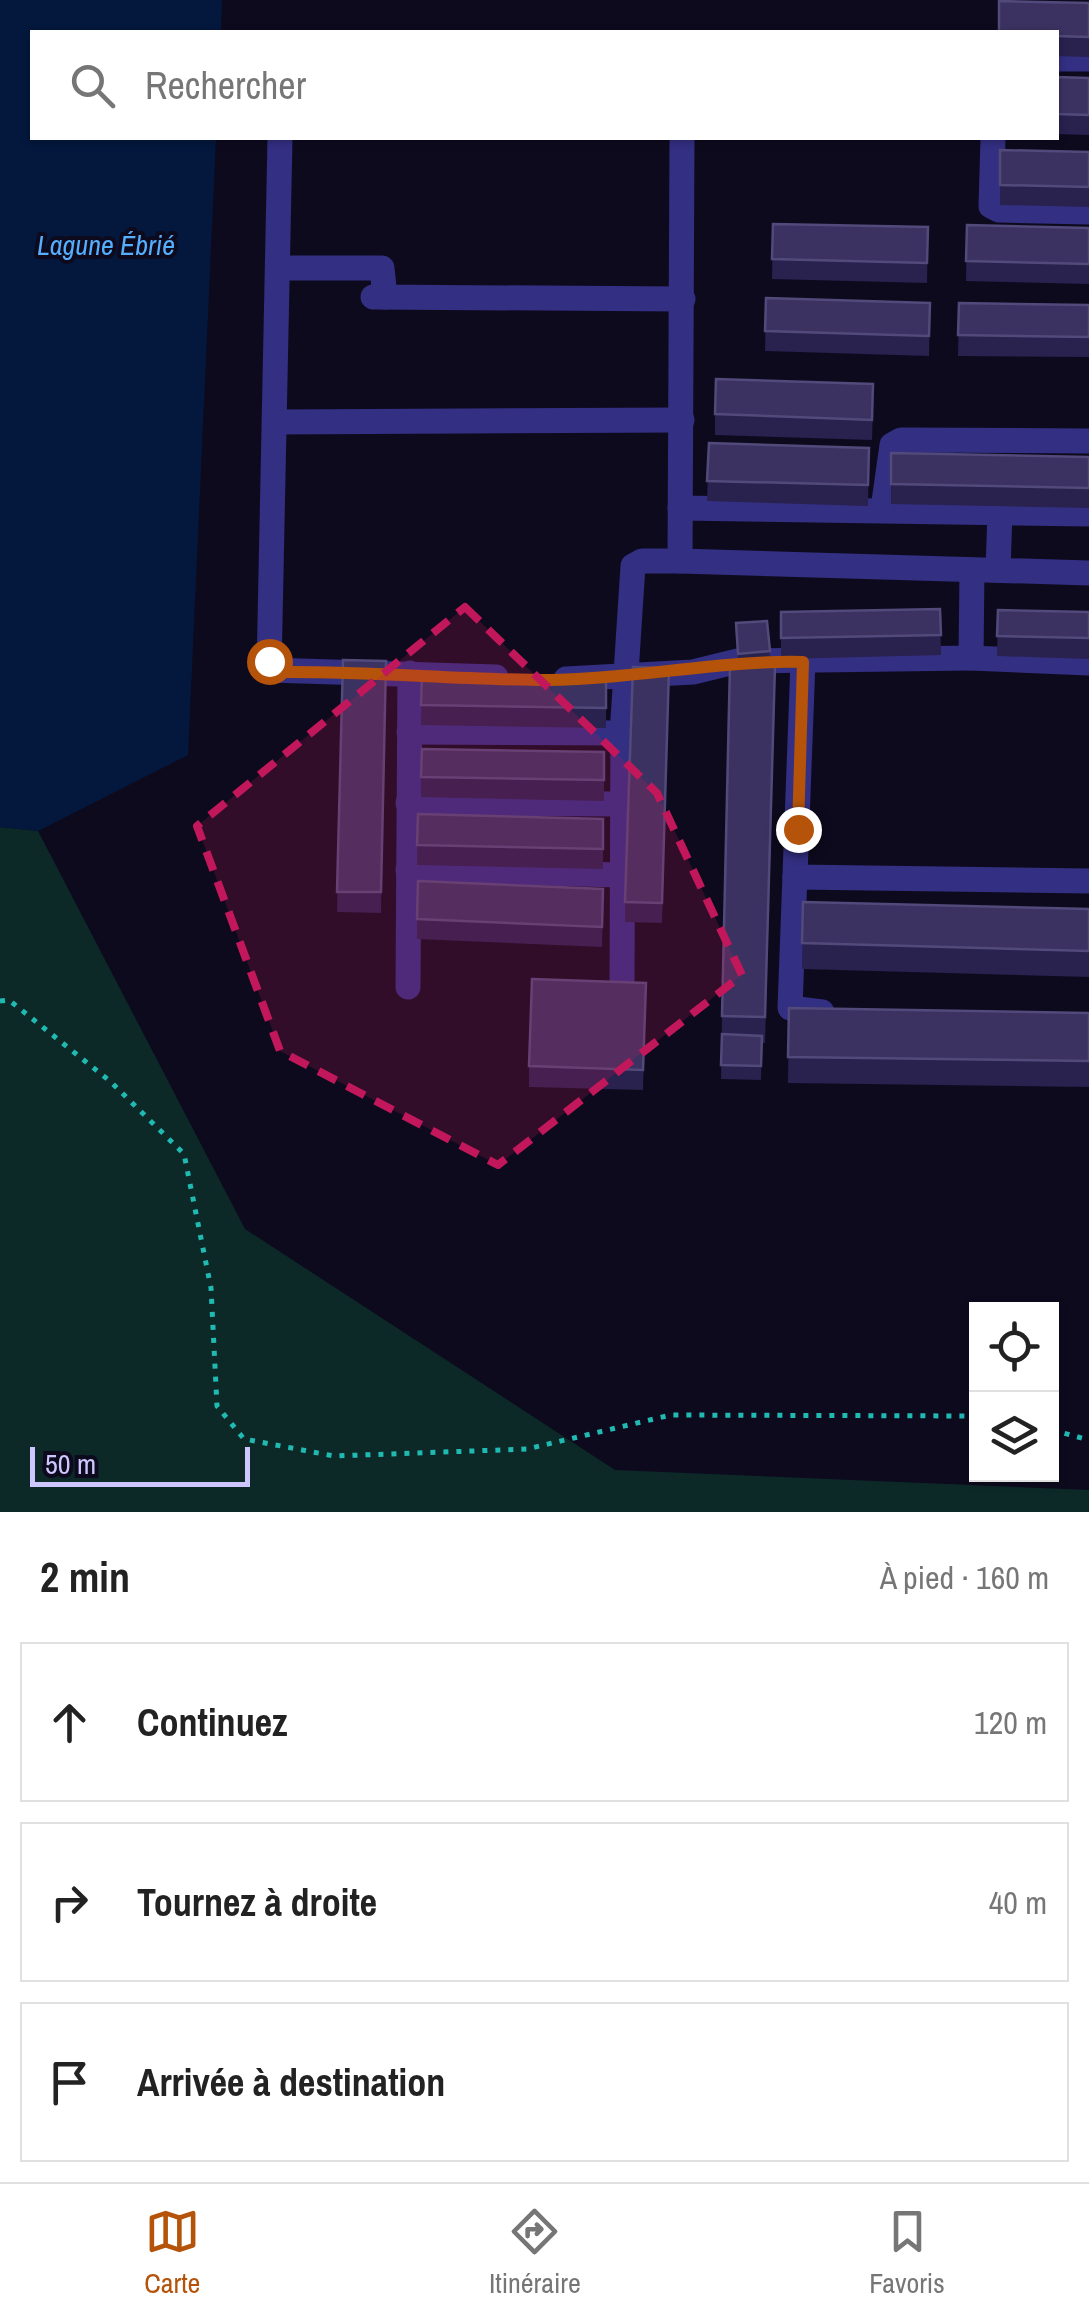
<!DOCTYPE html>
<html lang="fr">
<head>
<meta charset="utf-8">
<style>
  :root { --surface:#fff; --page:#f6f6f6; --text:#222; --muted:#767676; --line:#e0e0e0; --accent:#b45309 }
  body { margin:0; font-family:"Archivo Narrow",sans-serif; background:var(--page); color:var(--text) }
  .controls { position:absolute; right:30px; bottom:30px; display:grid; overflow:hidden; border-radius:0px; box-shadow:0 2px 8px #0004 }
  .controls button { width:90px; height:90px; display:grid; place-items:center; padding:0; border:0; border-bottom:2px solid var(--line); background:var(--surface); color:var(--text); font:50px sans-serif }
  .scale { position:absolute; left:30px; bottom:25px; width:220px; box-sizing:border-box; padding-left:10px; border:5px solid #cec7ff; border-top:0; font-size:28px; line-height:35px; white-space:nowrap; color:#cec7ff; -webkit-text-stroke:8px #0d0a1e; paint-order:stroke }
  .stop { position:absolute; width:30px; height:30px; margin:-22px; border:8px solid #b45309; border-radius:50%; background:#fff }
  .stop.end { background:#b45309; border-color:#fff; box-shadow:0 2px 10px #0008 }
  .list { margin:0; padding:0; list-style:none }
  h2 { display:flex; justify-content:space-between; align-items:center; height:130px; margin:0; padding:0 40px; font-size:42px }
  h2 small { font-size:32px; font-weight:400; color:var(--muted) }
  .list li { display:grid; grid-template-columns:65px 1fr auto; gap:30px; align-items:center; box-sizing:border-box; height:160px; margin:0 20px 20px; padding:0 20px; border:2px solid var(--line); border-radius:0px }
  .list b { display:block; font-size:38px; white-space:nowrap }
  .list em { font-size:32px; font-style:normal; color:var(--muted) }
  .icon { flex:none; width:55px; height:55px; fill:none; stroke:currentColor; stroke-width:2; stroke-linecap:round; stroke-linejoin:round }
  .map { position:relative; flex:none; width:1089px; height:1512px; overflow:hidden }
  .search { position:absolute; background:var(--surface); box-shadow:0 2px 8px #0004; left:30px; right:30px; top:30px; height:110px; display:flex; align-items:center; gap:25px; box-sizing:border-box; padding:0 35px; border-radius:0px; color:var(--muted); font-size:38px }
  .sheet { height:670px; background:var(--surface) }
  nav { display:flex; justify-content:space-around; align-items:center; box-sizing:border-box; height:140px; border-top:2px solid var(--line); background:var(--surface); font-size:28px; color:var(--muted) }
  nav a { display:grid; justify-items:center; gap:5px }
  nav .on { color:var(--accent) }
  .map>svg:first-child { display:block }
  .green { fill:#0c2928 }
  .water { fill:#04183d }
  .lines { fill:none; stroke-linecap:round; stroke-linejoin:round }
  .path { stroke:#20bab2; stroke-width:5; stroke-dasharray:5 8; stroke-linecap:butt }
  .minor { stroke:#332f82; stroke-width:25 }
  .wall { fill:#29214e }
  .building { fill:#3b3261; stroke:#524a7a; stroke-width:2.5 }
  .route { stroke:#b45309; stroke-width:12 }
  .marked { fill:#c2185b; fill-opacity:0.2; stroke:#c2185b; stroke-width:8; stroke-dasharray:20 12; stroke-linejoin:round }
  .labels { text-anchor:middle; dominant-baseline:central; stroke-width:8; stroke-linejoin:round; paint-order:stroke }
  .water-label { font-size:28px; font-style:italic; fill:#55afff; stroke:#0d0a1e }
</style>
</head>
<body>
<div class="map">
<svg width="1089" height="1512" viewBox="0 0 1089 1512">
  <rect width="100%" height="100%" fill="#0d0a1e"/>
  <path class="green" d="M0 827 38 831 245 1229 615 1470 1089 1490V1512H0Z"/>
  <path class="water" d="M0 0H222L221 32H32V138H216L188 755 38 831 0 827Z"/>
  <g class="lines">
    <g class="path">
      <path d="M0 1001 9 1000 111 1082 184 1154 211 1288 217 1406 244 1439 334 1456 527 1449 671 1415 976 1416"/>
      <path d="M1052 1430 1089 1440"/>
    </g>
    <g class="minor">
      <path d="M1056 59H1089"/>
      <path d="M280 138 269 670 496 677"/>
      <path d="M993 138 991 206 999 210 1089 212"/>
      <path d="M278 268H382L385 297"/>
      <path d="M373 297 683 299"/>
      <path d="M277 422 682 420"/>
      <path d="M680 508 1089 514"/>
      <path d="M883 509 892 445 901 440 1089 441"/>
      <path d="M680 561 682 138"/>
      <path d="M998 570 1000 512"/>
      <path d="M971 658 1089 663"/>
      <path d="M803 661 790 1008 822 1012"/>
      <path d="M566 679 693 672 738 661 971 658 972 570"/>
      <path d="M409 732 623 733"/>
      <path d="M408 803 622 804"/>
      <path d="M408 870 622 875"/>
      <path d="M795 877 1089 881"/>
      <path d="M408 987 410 673"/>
      <path d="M622 988 623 719 633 566 642 561H680L1089 573"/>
    </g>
  </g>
  <g class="wall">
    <path d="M1089 3V57L1056 56V32Z"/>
    <path d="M1056 77 1089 78V135L1056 134Z"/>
    <path d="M1000 150 1089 152V207L1000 205Z"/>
    <path d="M773 224 928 227 927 283 772 279Z"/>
    <path d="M967 225 1089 228V284L966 281Z"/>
    <path d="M766 298 930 303 929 356 765 351Z"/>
    <path d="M959 303 1089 305V357L958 356Z"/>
    <path d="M873 404 872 440 715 435V414Z"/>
    <path d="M709 443 869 448 868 506 707 501Z"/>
    <path d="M891 453 1089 457V508L891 504Z"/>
    <path d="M940 609 941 655 781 659V612Z"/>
    <path d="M998 610 1089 612V659L997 656Z"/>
    <path d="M767 621 770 658 738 661 736 623Z"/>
    <path d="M343 660 386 661 381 913 337 912Z"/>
    <path d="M422 675 606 678V728L421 725Z"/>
    <path d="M669 688 662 923 625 922V902Z"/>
    <path d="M775 691 765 1043H762L761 1080 721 1079 722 1016Z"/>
    <path d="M422 749 604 752V801L421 797Z"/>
    <path d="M418 814 603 819V869L417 865Z"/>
    <path d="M803 902 1089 909V977L802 969Z"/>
    <path d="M603 909 602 947 417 939V919Z"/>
    <path d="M646 983 643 1090 529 1087V1066Z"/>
    <path d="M789 1008 1089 1013V1087L788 1083Z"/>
  </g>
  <g class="building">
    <path d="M999 1 1089 3V37L1056 36V32H999Z"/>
    <path d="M1056 77 1089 78V115L1056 114Z"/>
    <path d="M1000 150 1089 152V187L1000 185Z"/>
    <path d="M773 224 928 227 927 263 772 259Z"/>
    <path d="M967 225 1089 228V264L966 261Z"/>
    <path d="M766 298 930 303 929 336 765 331Z"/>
    <path d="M959 303 1089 305V337L958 335Z"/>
    <path d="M716 379 873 384 872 420 715 414Z"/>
    <path d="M709 443 869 448 868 485 707 481Z"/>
    <path d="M891 453 1089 457V488L891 484Z"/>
    <path d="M940 609 941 635 781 638V612Z"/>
    <path d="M998 610 1089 612V638L997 636Z"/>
    <path d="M767 621 770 651 738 654 736 623Z"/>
    <path d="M343 660 386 661 381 892H337Z"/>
    <path d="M730 664 775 665 765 1017 722 1016Z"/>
    <path d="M633 667 669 668 662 903 625 902Z"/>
    <path d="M422 675 606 678V708L421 705Z"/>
    <path d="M422 749 604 752V780L421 777Z"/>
    <path d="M418 814 603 819V849L417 845Z"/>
    <path d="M418 881 603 889 602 927 417 919Z"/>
    <path d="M803 902 1089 909V951L802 943Z"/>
    <path d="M532 979 646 983 643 1070 529 1066Z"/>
    <path d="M789 1008 1089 1013V1061L788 1057Z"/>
    <path d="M722 1034 762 1036 761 1066 721 1065Z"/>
  </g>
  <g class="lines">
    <path class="route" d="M269 661 270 670 280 672C370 671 460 680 550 680 636 679 719 660 803 662L798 829"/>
  </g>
  <path class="marked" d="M465 607 657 793 742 975 498 1165 280 1051 197 826Z"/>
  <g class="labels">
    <g class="water-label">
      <text x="106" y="245">Lagune Ébrié</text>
    </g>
  </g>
</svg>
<div class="controls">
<button><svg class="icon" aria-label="locate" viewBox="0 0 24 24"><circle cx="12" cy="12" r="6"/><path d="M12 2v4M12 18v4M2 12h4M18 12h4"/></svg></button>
<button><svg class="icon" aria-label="layers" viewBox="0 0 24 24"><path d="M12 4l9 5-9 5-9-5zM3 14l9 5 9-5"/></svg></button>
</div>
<div class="scale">50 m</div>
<div class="stop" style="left:269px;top:661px"></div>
<div class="stop end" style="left:798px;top:829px"></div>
<div class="search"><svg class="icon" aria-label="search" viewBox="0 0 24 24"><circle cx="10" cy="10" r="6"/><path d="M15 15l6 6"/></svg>Rechercher</div>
</div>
<section class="sheet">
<h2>2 min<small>À pied · 160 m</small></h2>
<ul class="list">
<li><svg class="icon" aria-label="ahead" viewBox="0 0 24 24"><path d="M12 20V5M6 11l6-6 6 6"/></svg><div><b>Continuez</b></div><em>120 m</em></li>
<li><svg class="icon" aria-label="right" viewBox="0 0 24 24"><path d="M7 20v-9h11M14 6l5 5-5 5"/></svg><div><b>Tournez à droite</b></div><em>40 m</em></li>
<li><svg class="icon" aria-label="arrive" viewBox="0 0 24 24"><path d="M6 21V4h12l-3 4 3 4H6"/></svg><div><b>Arrivée à destination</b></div></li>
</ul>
</section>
<nav>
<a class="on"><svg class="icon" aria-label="map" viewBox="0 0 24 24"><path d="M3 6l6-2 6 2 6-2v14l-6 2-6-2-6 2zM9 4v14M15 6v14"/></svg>Carte</a>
<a><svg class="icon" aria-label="directions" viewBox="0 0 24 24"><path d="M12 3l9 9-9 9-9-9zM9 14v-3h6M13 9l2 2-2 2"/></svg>Itinéraire</a>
<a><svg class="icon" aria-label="saved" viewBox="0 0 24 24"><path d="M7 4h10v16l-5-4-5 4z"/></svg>Favoris</a>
</nav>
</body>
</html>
